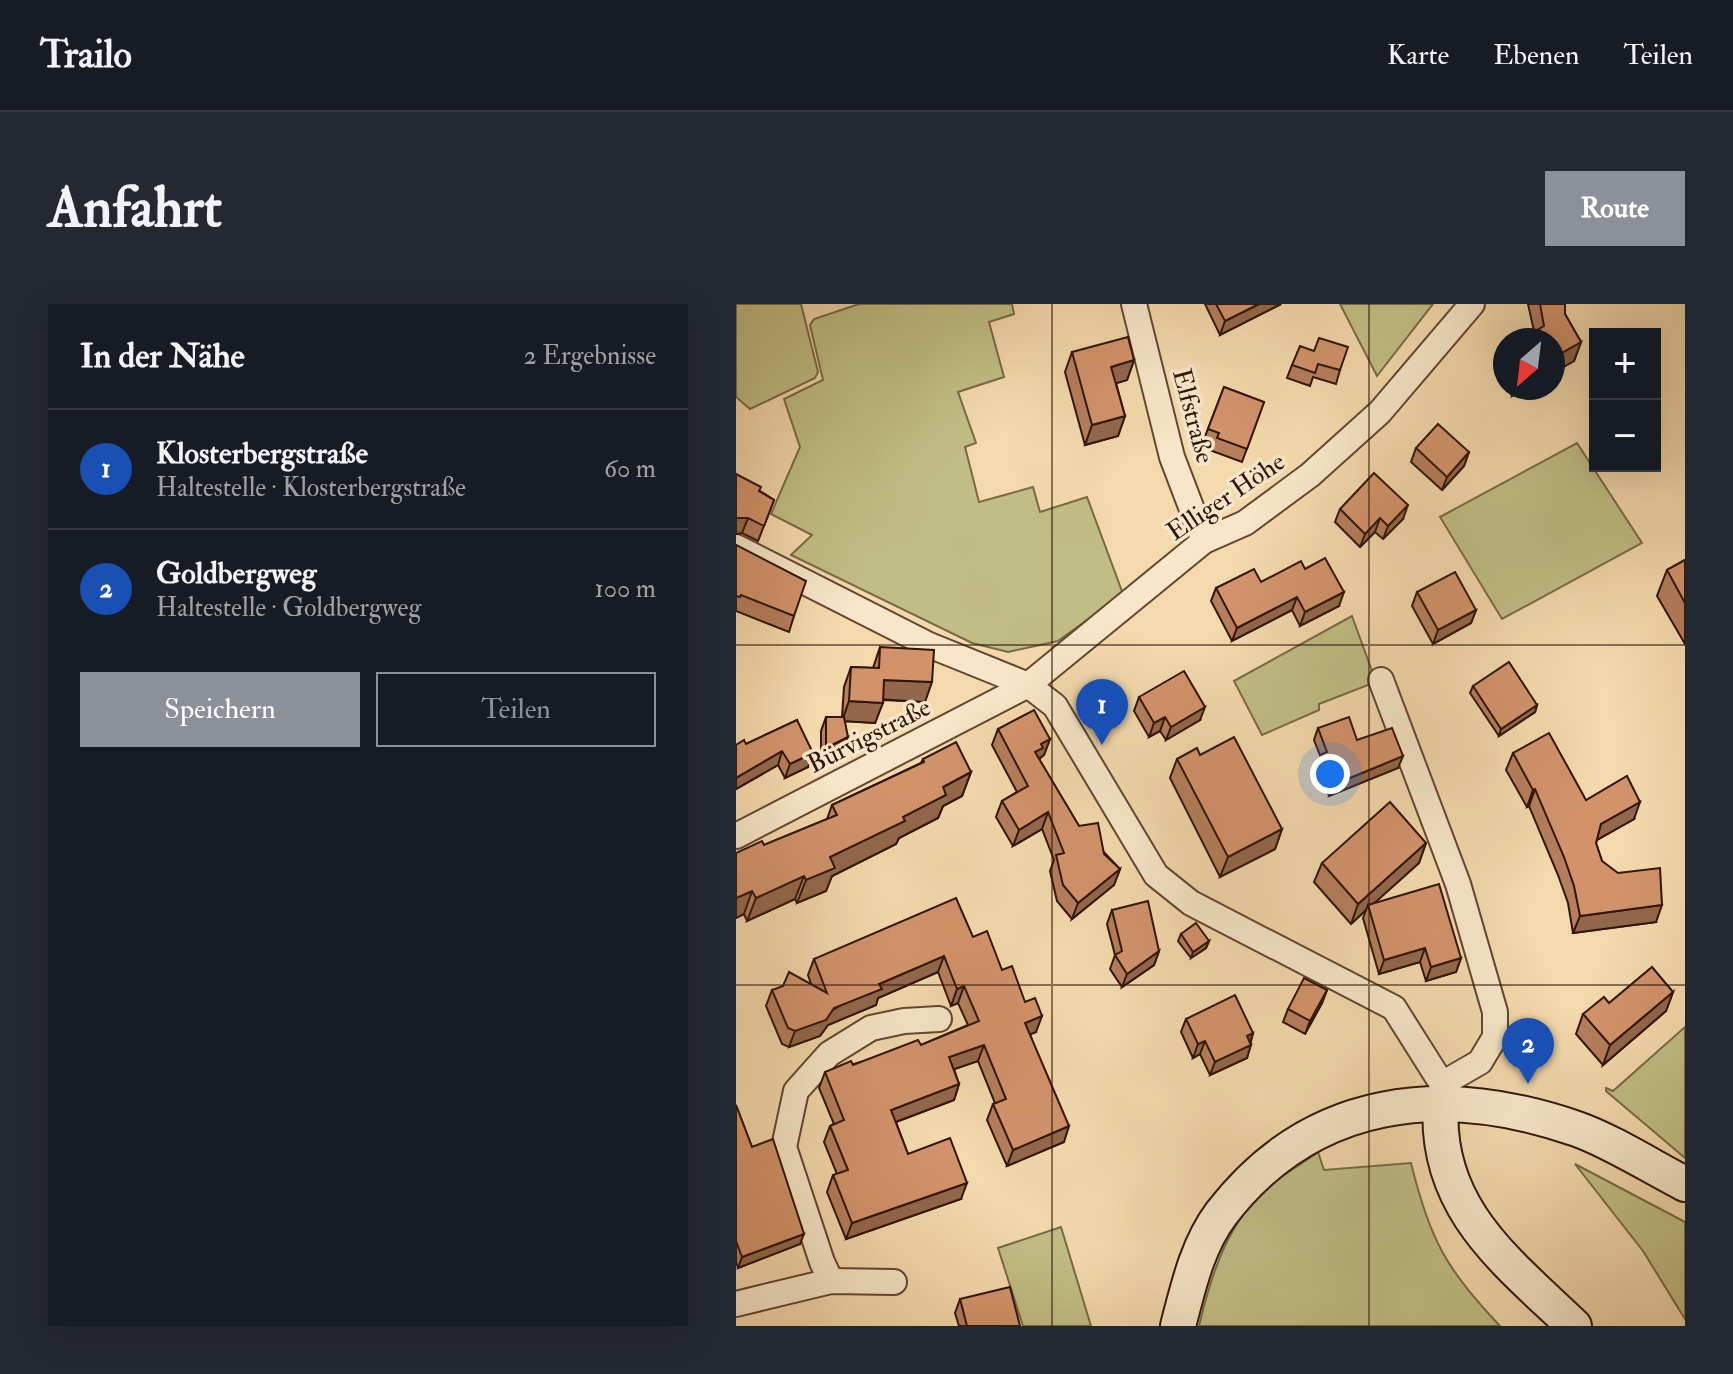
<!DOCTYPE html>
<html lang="de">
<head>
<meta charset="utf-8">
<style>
  :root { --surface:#171b24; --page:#242831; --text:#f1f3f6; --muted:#9ea1a6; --line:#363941; --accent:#8c9099 }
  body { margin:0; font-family:"IM FELL Double Pica",serif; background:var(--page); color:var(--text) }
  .controls { position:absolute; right:24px; top:24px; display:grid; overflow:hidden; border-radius:0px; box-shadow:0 8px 32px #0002 }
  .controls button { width:72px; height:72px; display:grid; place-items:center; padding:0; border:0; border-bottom:2px solid var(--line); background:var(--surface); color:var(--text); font:40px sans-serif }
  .compass { position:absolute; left:757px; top:24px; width:72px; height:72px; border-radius:50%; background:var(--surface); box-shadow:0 8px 32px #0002; rotate:208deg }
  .you { position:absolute; left:594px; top:470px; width:28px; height:28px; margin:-20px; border:6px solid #fff; border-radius:50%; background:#1a73e8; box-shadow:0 0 0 12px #1a73e833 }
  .badge { display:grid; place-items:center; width:52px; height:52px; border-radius:50%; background:var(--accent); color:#fff; font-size:26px; font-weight:700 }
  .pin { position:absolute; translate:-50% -66px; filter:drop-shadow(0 2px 4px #0008) }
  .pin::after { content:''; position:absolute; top:42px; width:28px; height:24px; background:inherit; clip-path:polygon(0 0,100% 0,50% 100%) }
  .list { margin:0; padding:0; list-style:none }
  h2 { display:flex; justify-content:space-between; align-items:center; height:104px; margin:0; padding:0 32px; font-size:34px }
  h2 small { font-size:26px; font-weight:400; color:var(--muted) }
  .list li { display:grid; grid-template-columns:52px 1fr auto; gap:24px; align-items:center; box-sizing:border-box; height:120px; padding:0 32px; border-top:2px solid var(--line) }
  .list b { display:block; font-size:30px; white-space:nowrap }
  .list p { margin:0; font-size:26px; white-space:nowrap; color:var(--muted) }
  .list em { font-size:26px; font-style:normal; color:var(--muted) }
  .actions { display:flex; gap:16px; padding:24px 32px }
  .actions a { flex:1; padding:18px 0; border:2px solid var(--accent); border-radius:0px; text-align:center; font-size:28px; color:var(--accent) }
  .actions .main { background:var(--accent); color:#fff }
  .map { position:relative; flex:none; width:949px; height:1022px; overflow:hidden; border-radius:0px }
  header { display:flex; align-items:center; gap:48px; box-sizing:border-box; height:112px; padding:0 40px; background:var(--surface); border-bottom:2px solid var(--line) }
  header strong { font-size:38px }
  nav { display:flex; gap:44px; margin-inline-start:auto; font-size:28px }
  .intro { display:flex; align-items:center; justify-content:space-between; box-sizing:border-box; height:192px; padding:0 48px }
  h1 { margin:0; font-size:56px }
  .button { padding:20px 36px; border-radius:0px; background:var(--accent); color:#fff; font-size:28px; font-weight:700 }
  main { display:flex; gap:48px; padding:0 48px }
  aside { flex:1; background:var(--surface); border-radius:0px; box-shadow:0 8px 32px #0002 }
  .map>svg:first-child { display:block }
  .green { fill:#c1be85; stroke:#796a46; stroke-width:2 }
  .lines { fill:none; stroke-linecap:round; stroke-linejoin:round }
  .street-casing { stroke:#624631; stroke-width:28 }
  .secondary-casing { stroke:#311508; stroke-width:38 }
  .street { stroke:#f7e6c9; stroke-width:24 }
  .secondary { stroke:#f7e6c9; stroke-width:34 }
  .wall { fill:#b57e5c; stroke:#311508; stroke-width:2 }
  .shaded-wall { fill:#93674b; stroke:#311508; stroke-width:2 }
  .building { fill:#d2936b; stroke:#311508; stroke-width:2 }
  .grid { fill:none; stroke:#311508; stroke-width:2; stroke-opacity:0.55 }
  .labels { text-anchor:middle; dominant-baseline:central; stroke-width:7; stroke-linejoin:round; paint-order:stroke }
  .street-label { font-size:26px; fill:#311508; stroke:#f7e6c9 }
</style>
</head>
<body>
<header>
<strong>Trailo</strong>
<nav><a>Karte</a><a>Ebenen</a><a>Teilen</a></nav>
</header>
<div class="intro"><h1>Anfahrt</h1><a class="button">Route</a></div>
<main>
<aside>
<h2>In der Nähe<small>2 Ergebnisse</small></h2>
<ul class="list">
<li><span class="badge" style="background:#1a4fb4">1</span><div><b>Klosterbergstraße</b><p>Haltestelle · Klosterbergstraße</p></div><em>60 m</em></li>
<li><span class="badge" style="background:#1a4fb4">2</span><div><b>Goldbergweg</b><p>Haltestelle · Goldbergweg</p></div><em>100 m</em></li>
</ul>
<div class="actions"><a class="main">Speichern</a><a>Teilen</a></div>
</aside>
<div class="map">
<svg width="949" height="1022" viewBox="0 0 949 1022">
  <rect width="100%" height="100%" fill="#f3d9ac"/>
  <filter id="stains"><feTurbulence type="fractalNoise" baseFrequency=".0025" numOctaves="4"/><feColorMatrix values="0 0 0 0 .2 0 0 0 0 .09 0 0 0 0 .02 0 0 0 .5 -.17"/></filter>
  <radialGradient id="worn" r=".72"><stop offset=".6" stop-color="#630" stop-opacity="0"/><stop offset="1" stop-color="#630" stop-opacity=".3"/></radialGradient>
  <g class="green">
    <path d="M0 0H65L82 68 79 74 14 105 0 93Z"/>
    <path d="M123 0H276L278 10 253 18 268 73 222 88 240 139 229 143 243 198 297 183 304 208 351 193 387 290 322 337 272 348 236 339 55 251 76 231 35 210 64 143 48 95 87 76 74 21 78 15Z"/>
    <path d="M604 0H697L641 72Z"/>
    <path d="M841 139 906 239 766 315 704 213Z"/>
    <path d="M616 312 640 378 583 400V406L526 431 498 377Z"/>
    <path d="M949 723V854L870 787V784L877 787Z"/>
    <path d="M582 848 588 866 675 859C694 937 710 964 764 1022H463C475 971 492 915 536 880 550 869 567 859 582 848Z"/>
    <path d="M839 860 949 918V1015L907 947Z"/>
    <path d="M325 923 355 1022H287L262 944Z"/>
  </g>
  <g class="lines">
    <g class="street-casing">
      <g id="street">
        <path d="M398 0 436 153 468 237"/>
        <path d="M0 243 193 341 292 381 319 402 420 571 455 599 658 704 706 780 705 798"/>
        <path d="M645 376 722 580 759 708V733L744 758 706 780"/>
        <path d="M0 532 292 381 468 237 509 219 574 171 644 108 736 0"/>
        <path d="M95 977 86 958 48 843 60 787 93 750 135 724 168 717 203 715"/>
        <path d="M0 1000 95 977 158 978"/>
      </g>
    </g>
    <g class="secondary-casing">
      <g id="secondary">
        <path d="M705 798C697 903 770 957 838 1022"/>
        <path d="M442 1022C452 984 461 942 485 910 576 791 708 779 841 825 875 837 916 863 949 880"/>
      </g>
    </g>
    <use href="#street" class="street"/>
    <use href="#secondary" class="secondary"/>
  </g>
  <g class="wall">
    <path d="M469 0H545L484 31Z"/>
    <path d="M792 0H829V10L845 38 838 57 798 27Z"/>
    <path d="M769 44V80L760 65 767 45Z"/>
    <path d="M578 47 604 66 600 80 577 73 574 82 551 74 556 61Z"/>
    <path d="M336 48 398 56 391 76 380 79 389 112 382 132 349 141 329 68Z"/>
    <path d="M488 83 528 98 506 158 476 147 478 142 467 138Z"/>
    <path d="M771 84H791L776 92Z"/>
    <path d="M680 144 733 148 728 162 706 186 675 158Z"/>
    <path d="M0 170 24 187 38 196 22 237 6 229 0 230Z"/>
    <path d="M604 205 667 215 647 235 639 228 624 243 599 218Z"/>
    <path d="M0 241 58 312 53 328 0 307Z"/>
    <path d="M949 256V340L921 292 931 266Z"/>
    <path d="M569 265 603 302 564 322 556 306 496 337 475 297 480 284 525 278Z"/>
    <path d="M681 288 740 306 735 319 697 340 676 302Z"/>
    <path d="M144 343 189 398 147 396 139 419 109 417 107 446 85 457V427L90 413H106L108 383 115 363 137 364Z"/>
    <path d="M737 382 801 401 799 408 763 432 734 389Z"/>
    <path d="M403 393 464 416 430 436 424 427 413 433 398 407Z"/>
    <path d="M61 416 72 463 49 474 42 461 0 485V441L10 440Z"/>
    <path d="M582 424 662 464 593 492 582 462 585 454 578 436Z"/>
    <path d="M262 425 314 435 308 451 303 455 343 522 384 565 378 581 336 615 321 597 314 567 318 556 306 525 277 542 260 513 266 497 281 488 256 441Z"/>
    <path d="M777 449 850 496 898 515 861 536 860 539 866 557 920 618 837 629 832 599 822 571 793 502 791 503 770 466Z"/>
    <path d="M464 451 546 525 539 545 484 573 434 474 441 455Z"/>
    <path d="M187 455 235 468 226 492 207 502 202 514 163 534 160 540 96 572 90 587 61 599 59 595 11 617 8 610 0 614V549L28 541 91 515 96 501 185 459Z"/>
    <path d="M690 539 683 559 638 599 725 654 720 668 690 677 684 658 643 670 627 614 630 606 615 620 578 578 586 559Z"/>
    <path d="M376 606 423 647 418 661 386 683 374 665 379 651 371 620Z"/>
    <path d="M445 630 473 637 470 644 455 654 442 637Z"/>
    <path d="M237 633 266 666 300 728 294 730 328 838 271 862 251 816 257 800 259 799 242 757 218 765 223 780 218 796 160 818 172 850 225 895 110 935 91 888 97 871 101 870 88 838 94 822 98 820 83 784 89 768 185 741 232 721 222 699 215 702 202 668 142 694 140 701 92 721 84 732 53 743 46 740 30 702 36 686 75 680 72 671 78 655Z"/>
    <path d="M591 686 586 699 569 730 547 718 552 705Z"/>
    <path d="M937 688 930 707 867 761 840 730 847 710 873 699Z"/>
    <path d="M450 715 517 729 511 754 474 771 464 750 457 754 445 728Z"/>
    <path d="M0 801 16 843 64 940 2 964 0 958Z"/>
    <path d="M224 995 284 1022H223L219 1009Z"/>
  </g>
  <g class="shaded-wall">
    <path d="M523 0H545L484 31 489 17Z"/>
    <path d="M845 38 838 57 817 69V54Z"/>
    <path d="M398 56 391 76 368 83 375 63Z"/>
    <path d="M779 84H791L776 92Z"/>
    <path d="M389 112 382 132 349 141 356 121Z"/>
    <path d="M733 148 728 162 706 186 711 173Z"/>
    <path d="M672 201 667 215 647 235 652 222Z"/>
    <path d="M0 214H12L6 229 0 230Z"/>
    <path d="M644 214 639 228 624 243 629 230Z"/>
    <path d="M608 288 603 302 564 322 569 308Z"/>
    <path d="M561 293 556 306 496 337 501 324Z"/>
    <path d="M740 306 735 319 697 340 702 326Z"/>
    <path d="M148 376 196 378 189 398 140 395Z"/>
    <path d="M113 397 147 399 139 419 106 417Z"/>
    <path d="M801 401 799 408 763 432 765 425Z"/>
    <path d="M469 403 464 416 430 436 435 423Z"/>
    <path d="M429 413 424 427 413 433 418 419Z"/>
    <path d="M112 433 107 446 85 457 90 444Z"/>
    <path d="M314 435 308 451 304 454 301 461 299 448 305 440Z"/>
    <path d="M46 447 42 461 0 485V474Z"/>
    <path d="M77 449 72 463 49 474 54 460Z"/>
    <path d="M667 452 662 464 593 492 597 481Z"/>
    <path d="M235 468 226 492 207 502 202 514 163 534 160 540 96 572 90 587 61 599 70 576 94 553 167 513 207 483Z"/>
    <path d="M799 485 793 502 791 503 797 486Z"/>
    <path d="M904 498 898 515 859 537 865 520Z"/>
    <path d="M312 508 306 525 277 542 283 526Z"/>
    <path d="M546 525 539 545 484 573 492 553Z"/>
    <path d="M690 539 683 559 633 604 632 601 630 606 615 620 622 600Z"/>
    <path d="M384 565 378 581 336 615 342 599Z"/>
    <path d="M68 572 59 595 11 617 20 594Z"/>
    <path d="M16 587 8 610 0 614V594Z"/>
    <path d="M926 601 920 618 837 629 844 612Z"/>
    <path d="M473 637 470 644 455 654 457 648Z"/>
    <path d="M689 644 684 658 643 670 648 656Z"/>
    <path d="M423 647 418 661 386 683 391 670Z"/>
    <path d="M208 652 202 668 142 694 140 701 92 721 84 732 53 743 59 727 143 680Z"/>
    <path d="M725 654 720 668 690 677 695 663Z"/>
    <path d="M228 682 222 699 215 702 221 685Z"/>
    <path d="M591 686 586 699 569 730 574 717Z"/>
    <path d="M937 688 930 707 867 761 874 741Z"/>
    <path d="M306 712 300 728 283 735 289 719Z"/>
    <path d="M517 729 513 742 515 741 511 754 474 771 479 758 511 732Z"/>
    <path d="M469 737 464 750 457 754 462 740Z"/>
    <path d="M248 741 242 757 207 769 213 753Z"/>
    <path d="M223 780 218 796 149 822 155 806Z"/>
    <path d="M333 822 328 838 271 862 277 846Z"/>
    <path d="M231 879 225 895 110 935 116 919Z"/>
    <path d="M68 930 64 940 2 964 6 953Z"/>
  </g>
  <g class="building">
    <path d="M480 0H523L489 17Z"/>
    <path d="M804 0H829V10L845 38 817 54V36H783L808 22Z"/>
    <path d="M392 33 398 56 375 63 389 112 356 121 336 48Z"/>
    <path d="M583 34 612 43 604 66 582 60 579 69 556 61 564 42 578 47Z"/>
    <path d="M488 83 528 98 511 145 481 134 483 129 472 125Z"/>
    <path d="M702 120 733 148 711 173 680 144Z"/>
    <path d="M638 169 672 201 652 222 644 214 629 230 604 205Z"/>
    <path d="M0 170 25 183 23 187 38 196 28 222 12 214H0Z"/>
    <path d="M0 241 70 277 58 312 5 291 4 293 0 292Z"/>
    <path d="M589 254 608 288 569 308 561 293 501 324 480 284 518 265 525 278 565 257 569 265Z"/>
    <path d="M949 256V299L931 266Z"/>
    <path d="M719 268 740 306 702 326 681 288Z"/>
    <path d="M144 343 198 346 196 378 148 376 147 399 113 397 115 363 143 364Z"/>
    <path d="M773 358 801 401 765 425 737 382Z"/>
    <path d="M448 367 469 403 435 423 429 413 418 419 403 393Z"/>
    <path d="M298 406 314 435 305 440 307 444 299 448 343 522 362 519 368 550 384 565 342 599 327 581 320 551 328 549 312 508 283 526 266 497 292 482 262 425Z"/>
    <path d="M90 413H108L112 433 90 444Z"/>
    <path d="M613 413 621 436 656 424 667 452 597 481 586 450 591 448 582 424Z"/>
    <path d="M61 416 77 449 54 460 46 447 0 474V441L8 436 10 440Z"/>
    <path d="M813 429 850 496 891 472 904 498 865 520 860 539 866 557 882 569 924 564 926 601 844 612 838 582 828 553 799 485 797 486 777 449Z"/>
    <path d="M498 433 546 525 492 553 441 455 461 444 464 451Z"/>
    <path d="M220 438 235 468 207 483 210 491 167 513 169 517 94 553 99 564 70 576 68 572 20 594 16 587 0 594V549L26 537 28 541 101 511 96 501 188 458 187 455Z"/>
    <path d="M654 498 690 539 622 600 586 559Z"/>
    <path d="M703 580 725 654 695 663 689 644 648 656 632 601Z"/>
    <path d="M220 594 237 633 251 627 266 666 276 662 289 698 299 694 306 712 289 719 333 822 277 846 257 800 270 795 248 741 213 753 223 780 155 806 172 850 214 834 231 879 116 919 97 871 112 866 94 822 108 816 89 768 115 757 117 761 182 736 185 741 243 717 228 682 221 685 208 652 143 680 146 685 98 704 90 716 59 727 52 724 36 686 47 682 53 668 91 689 78 655Z"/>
    <path d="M412 597 423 647 391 670 379 651 386 647 376 606Z"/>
    <path d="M460 619 473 637 457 648 445 630Z"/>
    <path d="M916 663 937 688 874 741 847 710 868 693 873 699Z"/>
    <path d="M568 674 591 686 574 717 552 705Z"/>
    <path d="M499 691 517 729 511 732 515 741 479 758 469 737 462 740 450 715Z"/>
    <path d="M0 801 16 843 37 835 68 930 6 953 0 937Z"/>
    <path d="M274 983 284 1022H231L224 995Z"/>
  </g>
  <path class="grid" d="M316 0V1022M633 0V1022M0 341H949M0 681H949"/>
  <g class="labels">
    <g class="street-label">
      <text transform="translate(457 112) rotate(75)">Elfstraße</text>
      <text transform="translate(490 193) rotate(-34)">Elliger Höhe</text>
      <text transform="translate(133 432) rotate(-27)">Bürvigstraße</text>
    </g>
  </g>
  <rect width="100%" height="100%" filter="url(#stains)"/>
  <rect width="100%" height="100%" fill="url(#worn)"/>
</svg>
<div class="controls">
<button>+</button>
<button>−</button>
</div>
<svg class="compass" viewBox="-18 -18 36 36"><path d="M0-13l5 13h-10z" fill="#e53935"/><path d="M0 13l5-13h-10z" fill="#9ea1a6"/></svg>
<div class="you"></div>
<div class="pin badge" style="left:366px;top:441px;background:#1a4fb4">1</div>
<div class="pin badge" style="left:792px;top:780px;background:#1a4fb4">2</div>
</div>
</main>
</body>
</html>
